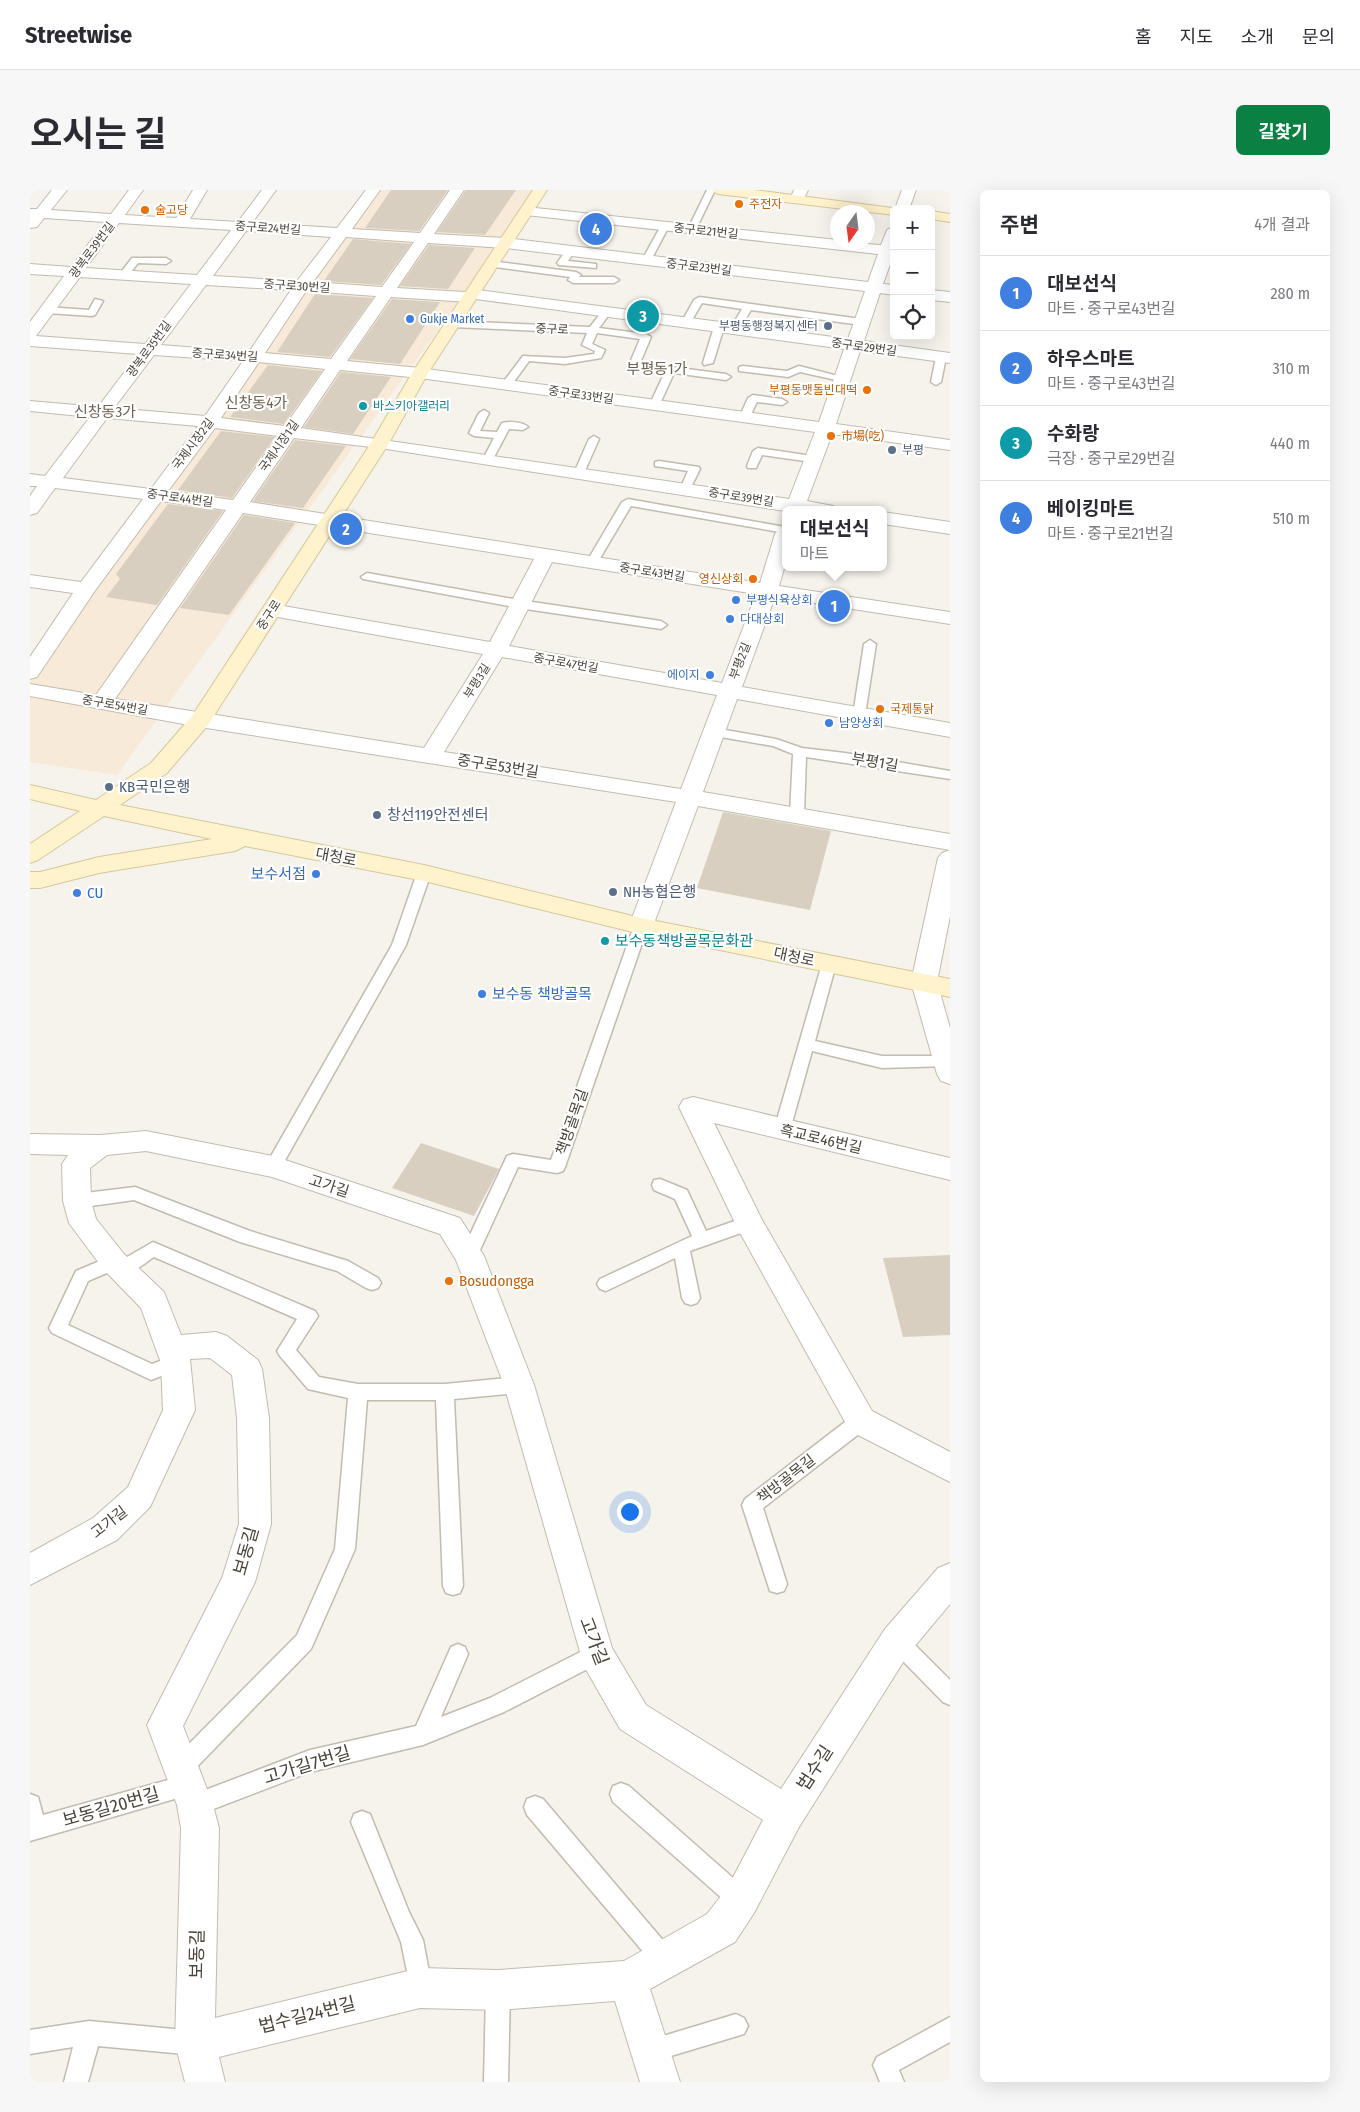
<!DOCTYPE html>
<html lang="ko">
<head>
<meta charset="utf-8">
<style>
  :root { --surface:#fff; --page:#f7f7f7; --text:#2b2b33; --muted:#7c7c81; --line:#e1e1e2; --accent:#0b8043 }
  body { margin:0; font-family:"Fira Sans Condensed","Noto Sans KR",sans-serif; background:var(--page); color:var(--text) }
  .controls { position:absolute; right:15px; top:15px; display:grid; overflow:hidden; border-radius:8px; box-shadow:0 5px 20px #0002 }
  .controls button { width:45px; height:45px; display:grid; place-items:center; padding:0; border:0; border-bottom:1px solid var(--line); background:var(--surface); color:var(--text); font:25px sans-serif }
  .compass { position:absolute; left:800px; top:15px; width:45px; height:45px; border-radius:50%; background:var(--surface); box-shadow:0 5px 20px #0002; rotate:194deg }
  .you { position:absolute; left:599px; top:1321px; width:18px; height:18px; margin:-12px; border:4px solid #fff; border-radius:50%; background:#1a73e8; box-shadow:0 0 0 8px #1a73e833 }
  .badge { display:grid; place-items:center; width:32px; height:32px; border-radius:50%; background:var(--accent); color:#fff; font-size:16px; font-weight:700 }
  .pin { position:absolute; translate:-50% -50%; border:2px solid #fff; box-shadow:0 1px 5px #0006 }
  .popup { position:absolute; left:752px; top:316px; width:105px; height:65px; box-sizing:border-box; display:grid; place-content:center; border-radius:8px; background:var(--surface); filter:drop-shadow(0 1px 4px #0005); font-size:16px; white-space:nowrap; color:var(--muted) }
  .popup b { font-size:19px; color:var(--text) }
  .popup::after { content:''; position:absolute; left:50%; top:100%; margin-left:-10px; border:10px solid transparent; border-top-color:var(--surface) }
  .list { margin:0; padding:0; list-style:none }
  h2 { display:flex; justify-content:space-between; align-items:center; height:65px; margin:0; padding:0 20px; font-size:21px }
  h2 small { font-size:16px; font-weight:400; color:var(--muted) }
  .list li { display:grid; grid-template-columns:32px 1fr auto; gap:15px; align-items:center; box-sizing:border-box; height:75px; padding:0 20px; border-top:1px solid var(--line) }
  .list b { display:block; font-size:19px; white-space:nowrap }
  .list p { margin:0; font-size:16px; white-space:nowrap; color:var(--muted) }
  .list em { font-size:16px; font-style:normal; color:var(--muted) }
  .icon { flex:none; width:28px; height:28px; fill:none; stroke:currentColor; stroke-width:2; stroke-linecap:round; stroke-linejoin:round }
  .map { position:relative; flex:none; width:920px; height:1892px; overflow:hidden; border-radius:8px }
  header { display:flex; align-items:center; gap:30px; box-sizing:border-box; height:70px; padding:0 25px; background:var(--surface); border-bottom:1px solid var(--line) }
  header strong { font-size:24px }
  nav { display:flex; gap:28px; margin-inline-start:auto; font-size:18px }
  .intro { display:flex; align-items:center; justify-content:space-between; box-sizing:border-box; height:120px; padding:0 30px }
  h1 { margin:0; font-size:35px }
  .button { padding:12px 22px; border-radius:8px; background:var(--accent); color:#fff; font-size:18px; font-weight:700 }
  main { display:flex; gap:30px; padding:0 30px }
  aside { flex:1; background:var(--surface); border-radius:8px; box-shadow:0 5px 20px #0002 }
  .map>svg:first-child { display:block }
  .commercial { fill:#f7ead8 }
  .building { fill:#d8cfc1 }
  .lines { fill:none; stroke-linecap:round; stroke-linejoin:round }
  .service-casing { stroke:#c2bbae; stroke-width:3 }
  .minor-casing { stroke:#c2bbae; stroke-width:2 }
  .secondary-casing { stroke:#d6c79b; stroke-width:2 }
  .service { fill:#fff; fill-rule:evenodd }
  .minor { fill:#fff; fill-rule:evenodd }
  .secondary { fill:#fff3cd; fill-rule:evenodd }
  .food-dot { fill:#e8710a; stroke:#fff; stroke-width:2 }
  .shop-dot { fill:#3f7fe0; stroke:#fff; stroke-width:2 }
  .service-dot { fill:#5c6f8a; stroke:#fff; stroke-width:2 }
  .culture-dot { fill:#0f9aa8; stroke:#fff; stroke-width:2 }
  .labels { text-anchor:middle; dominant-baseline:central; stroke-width:4.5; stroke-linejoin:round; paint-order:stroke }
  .far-food-label { font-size:12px; fill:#c56008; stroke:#fff; text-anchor:start }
  .far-street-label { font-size:12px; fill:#4b4439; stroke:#fff }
  .far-shop-label { font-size:12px; fill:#366cbe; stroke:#fff; text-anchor:start }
  .far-service-label { font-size:12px; fill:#4e5e75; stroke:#fff; text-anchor:end }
  .far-culture-label { font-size:12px; fill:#0d838f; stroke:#fff; text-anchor:start }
  .far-quarter-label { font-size:15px; fill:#6e6250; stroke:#fff }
  .street-label { font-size:15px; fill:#4b4439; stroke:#fff }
  .service-label { font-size:15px; fill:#4e5e75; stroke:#fff; text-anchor:start }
  .shop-label { font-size:15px; fill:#366cbe; stroke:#fff; text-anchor:start }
  .culture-label { font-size:15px; fill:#0d838f; stroke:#fff; text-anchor:start }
  .food-label { font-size:15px; fill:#c56008; stroke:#fff; text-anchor:start }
  .near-street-label { font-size:18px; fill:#4b4439; stroke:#fff }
</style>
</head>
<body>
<header>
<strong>Streetwise</strong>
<nav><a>홈</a><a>지도</a><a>소개</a><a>문의</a></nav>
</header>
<div class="intro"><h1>오시는 길</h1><a class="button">길찾기</a></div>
<main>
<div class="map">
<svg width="920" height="1892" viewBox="0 0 920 1892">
  <rect width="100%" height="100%" fill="#f6f3ec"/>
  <path class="commercial" d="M343 0H509L87 585 0 572V492L56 399Z"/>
  <g class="building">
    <path d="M361 0H418L389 41 335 38Z"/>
    <path d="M436 0H486L455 45 407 42Z"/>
    <path d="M323 49 381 54 351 95 294 91Z"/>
    <path d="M399 55 445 58 418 99 370 96Z"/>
    <path d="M285 104 343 108 300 167 247 162Z"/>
    <path d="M362 109 410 112 370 174 320 169Z"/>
    <path d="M238 175 292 181 254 234 200 227Z"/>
    <path d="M311 182 361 187 323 244 274 237Z"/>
    <path d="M191 241 245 247 202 308 148 300Z"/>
    <path d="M265 250 316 256 273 318 223 311Z"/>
    <path d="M138 314 193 321 127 415 76 407 90 389 86 384Z"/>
    <path d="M214 325 265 333 199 425 150 418Z"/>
    <path d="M693 622 801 641 780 720 667 698Z"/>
    <path d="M391 953 469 979 444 1026 362 998Z"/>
    <path d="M920 1065V1145L873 1147 853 1068Z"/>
  </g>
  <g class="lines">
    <g class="service-casing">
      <g id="service">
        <path d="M677 0H685L666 39 659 41 658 39Z"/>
        <path d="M632 34 639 36 620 72H614L612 70Z"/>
        <path d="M540 58 545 61 538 71 566 74V78L529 75 527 73 537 59Z"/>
        <path d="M102 68H136L141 71 136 74 108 73 97 87H91L89 85Z"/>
        <path d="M461 71 546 82 551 85 549 87H584L589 90 584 93H543L538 90 540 87 458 76V72Z"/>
        <path d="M669 107 831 129 836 132 831 135 721 120 708 141 705 142 700 139 712 119 672 113 659 135H653L651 133 664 110Z"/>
        <path d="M65 109 73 111 65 125 62 126 17 123 12 120 17 117 59 120Z"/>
        <path d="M576 119 581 122 569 138 616 144 621 147 610 173 696 184 701 187 696 190 644 183 629 216H621L620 214 635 182 600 177 599 175 610 149 567 143 562 154 575 160 571 168 535 174 499 171 480 197 476 198 471 195 493 166 535 168 564 164 565 161 552 155 557 143 422 137 417 134 422 131 560 137 573 120Z"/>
        <path d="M689 134 694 137 683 173 674 175 673 173 684 137Z"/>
        <path d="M911 164 916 167 911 192 906 195 901 192 906 167Z"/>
        <path d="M713 176 757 181 769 176 816 188 811 191 770 182 758 187 709 181V177Z"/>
        <path d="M723 205 752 209 757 212 752 215 727 212 718 230H710L709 228 718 208Z"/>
        <path d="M454 220 459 223 450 241 467 242 472 233C480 231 493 232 498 237L493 240 479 239 463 269 458 272 453 269 464 248 444 246 439 243 449 223Z"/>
        <path d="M564 246 569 249 554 283 553 285H545L544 283 559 249Z"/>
        <path d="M728 258 782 266 787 269 782 272 732 265 726 278H718L717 276 723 261Z"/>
        <path d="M629 271 669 277 670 279 659 301H651L650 299 658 281 625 276V272Z"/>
        <path d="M598 309 755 337V343L601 316 566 375H558L556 373 592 312Z"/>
        <path d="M337 383 489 410 631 431 637 435 631 439 489 418 333 389 331 387Z"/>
        <path d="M840 450 846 454 835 525 829 529 823 525 834 454Z"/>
        <path d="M684 538 746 549 772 558 815 563 920 581V589L776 567 774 624 767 628 760 624 763 564 743 556 679 545 678 542Z"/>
        <path d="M394 678 401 683 376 755 249 981 243 983 237 981 235 977 237 973 362 755 387 683Z"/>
        <path d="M611 731 618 736 535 977 533 981 527 983 488 977 445 1071 439 1073 433 1071 430 1066 477 966 483 964 521 970 604 736Z"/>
        <path d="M799 769 806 774 785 851 852 866H916L920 868V876L852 878 782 861 760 940 758 944 752 946 746 944 744 940 792 774Z"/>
        <path d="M630 989 657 1000 676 1041 719 1026 725 1028 727 1033 725 1038 660 1061 670 1108 667 1113 661 1115 655 1113 652 1108 645 1068 576 1101 570 1099 567 1094 570 1089 662 1046 645 1009 624 1000 622 995 624 990Z"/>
        <path d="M105 997 220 1041 318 1071 348 1088 351 1093 348 1098 342 1100 336 1098 307 1081 210 1052 104 1010 47 1018 41 1016 39 1011 41 1006 47 1004Z"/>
        <path d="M123 1052 285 1121 288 1126 266 1160 289 1187 328 1194H415L489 1187 495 1190 498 1195 495 1200 489 1203 424 1209 433 1396 430 1403 423 1405 416 1403 413 1396 406 1210H337L325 1359 281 1459 159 1585 165 1587 168 1595 165 1603 0 1651V1604L8 1607 13 1625 145 1588 139 1579 142 1571 267 1445 305 1359 318 1208 278 1199 250 1166 247 1161 267 1129 124 1067C113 1074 99 1088 86 1084L84 1080 58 1091 38 1135 122 1174 146 1165 152 1168 155 1173 152 1178 121 1190 22 1143 19 1138 46 1081 84 1065 92 1070Z"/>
        <path d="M831 1223 838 1225 840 1231 838 1237 733 1318 757 1394 754 1401 747 1403 740 1401 712 1315 715 1309 824 1225Z"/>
        <path d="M867 1441 874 1444 920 1490V1515L913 1512 860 1458 857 1451 860 1444Z"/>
        <path d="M428 1454 435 1457 438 1464 411 1527 460 1508 566 1454 573 1457 576 1464 573 1471 474 1522 393 1555 280 1582 165 1626 157 1623 154 1615 157 1607 280 1560 386 1536 421 1457Z"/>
        <path d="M591 1593 599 1596 719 1702 722 1710 719 1718 711 1721 703 1718 583 1612 580 1604 583 1596Z"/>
        <path d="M505 1606 513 1609 642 1761 645 1769 642 1777 634 1780 626 1777 497 1625 494 1617 497 1609Z"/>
        <path d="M332 1621 340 1624 379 1722 393 1750 402 1798 398 1806 390 1810 382 1806 371 1752 321 1632 324 1624Z"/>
        <path d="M468 1788 476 1792 480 1800 478 1892H454L456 1800 460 1792Z"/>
        <path d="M706 1824 714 1828 718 1836 714 1844 621 1872 613 1868 609 1860 613 1852Z"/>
        <path d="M920 1827V1852L869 1880 874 1892H850L843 1875 847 1867Z"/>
        <path d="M59 1831 165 1841 173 1845 177 1853 173 1861 165 1865 68 1856 58 1892H34L43 1857 0 1864V1840Z"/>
      </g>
    </g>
    <g class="minor-casing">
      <g id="minor">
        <path d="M22 0H37L21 20 81 24 99 0H113L95 25 146 28 163 0H177L160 29 208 32 232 0H246L222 33 307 38 336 0H350L322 39 390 43 420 0H434L404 44 475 48 838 92 848 64 496 25 489 21 496 17 808 50V52L851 55 857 40 864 36V63L853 94 864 95V105L850 103 834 151 920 163V173L830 161 806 234 920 250V260L802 244 777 311 803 316 805 320 755 321 350 258 264 248 220 312 730 393 745 344 748 340 755 338V375L749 396 920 422V434L745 407 712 497 920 533V547L707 509 673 602 920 644V660L668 616 623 736 620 742 611 744 602 742 599 736 646 612 170 537 0 506V494L66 505 196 320 131 311 64 402 7 487 0 489V467L43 403 0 397V385L51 392 113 309 25 298 7 323 0 325V306L7 296H0V284L15 286 60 227 0 221V211L68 217 108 164 0 156V132L34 86 0 84V74L41 77 75 32 14 28 7 37 0 38V19H7ZM89 33 201 40 167 85 56 78ZM216 41 301 47 267 91 183 86ZM316 47 384 52 352 97 283 92ZM398 53 475 58 835 101 818 149 441 99 435 102 367 98ZM50 87 161 94 115 154 6 146ZM176 95 261 100 219 162 131 155ZM276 101 346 106 301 169 235 163ZM361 107 440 112 446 109 814 159 789 232 390 178 317 171ZM124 165 213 171 175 226 84 218ZM229 172 295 179 255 236 191 228ZM310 180 390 188 785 242 759 309 271 238ZM77 228 168 236 121 299 33 288ZM185 238 248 246 203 310 138 301ZM213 323 504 369 460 452 242 414 235 416 232 420 235 424 242 426 453 464 394 558 85 509ZM522 372 726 404 692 493 479 456ZM472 467 687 505 651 599 414 562Z"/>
        <path d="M764 0H778L772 12H762L760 9Z"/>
        <path d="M872 0H886L879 19H865Z"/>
        <path d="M901 100 920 102V112L901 110Z"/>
        <path d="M853 322 920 332V344L853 334Z"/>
        <path d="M920 660V726L907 792 920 838V894L911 891 907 884 881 792 908 668 912 663Z"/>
        <path d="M663 907 920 968V990L684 933 731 1028 842 1221 920 1262V1292L820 1241 709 1041 649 917 653 910Z"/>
        <path d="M116 941 243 966 430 1028 454 1066 504 1195 582 1458 616 1515 751 1599 855 1439 908 1378 920 1373V1414L879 1463 769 1637 724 1723 705 1752 620 1799 650 1892H610L585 1811 468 1820 390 1818 189 1867 195 1892H155L145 1853 151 1638 147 1615 117 1535 192 1388 209 1334 207 1228 202 1185 180 1168 160 1169 165 1220 120 1317 87 1350 0 1395V1363L63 1328 98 1297 133 1220 131 1173 111 1118 74 1080 39 1033 33 1011 32 974 38 965 0 964V944L70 945ZM116 961 242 987 410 1044 426 1070 474 1195 554 1476 590 1539 733 1630 698 1697 677 1724 594 1771 468 1780 390 1778 185 1828 189 1638 183 1615 153 1536 225 1392 241 1334 239 1228 232 1179 228 1170 197 1146 186 1142 151 1145 134 1102 94 1064 66 1029 61 1011 60 978 77 965Z"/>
      </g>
    </g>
    <g class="secondary-casing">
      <g id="secondary">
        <path d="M503 0H517L398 183 359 253 178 535 137 583 90 615 394 675 611 728 920 789V807L611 744 394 691 215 656 205 661 69 683 10 698H0V682H10L69 667 182 649 74 626 8 670 0 673V654L50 621 0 609V595L66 610 121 573 162 526 341 253 382 183Z"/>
        <path d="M681 0H724L870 19H864V25L688 4Z"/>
        <path d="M901 21 920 24V32L901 29Z"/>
      </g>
    </g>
    <use href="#service" class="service"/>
    <use href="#minor" class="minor"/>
    <use href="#secondary" class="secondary"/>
  </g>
  <g class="food-dot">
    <circle cx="709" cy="14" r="5"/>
    <circle cx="115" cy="20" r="5"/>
    <circle cx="837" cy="200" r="5"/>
    <circle cx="801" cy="246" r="5"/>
    <circle cx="723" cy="389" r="5"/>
    <circle cx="850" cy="519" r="5"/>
    <circle cx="419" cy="1091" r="5"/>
  </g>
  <g class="shop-dot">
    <circle cx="380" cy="129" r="5"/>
    <circle cx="706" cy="410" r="5"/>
    <circle cx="700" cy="429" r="5"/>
    <circle cx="680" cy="485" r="5"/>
    <circle cx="799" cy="533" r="5"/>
    <circle cx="286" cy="684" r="5"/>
    <circle cx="47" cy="703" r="5"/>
    <circle cx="452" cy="804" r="5"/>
  </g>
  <g class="service-dot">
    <circle cx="798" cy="136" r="5"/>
    <circle cx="862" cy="260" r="5"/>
    <circle cx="79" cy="597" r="5"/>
    <circle cx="347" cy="625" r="5"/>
    <circle cx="583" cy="702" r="5"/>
  </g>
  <g class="culture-dot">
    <circle cx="333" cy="216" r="5"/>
    <circle cx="575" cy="751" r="5"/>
  </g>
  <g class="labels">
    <g class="far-food-label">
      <text x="719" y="14">주전자</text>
      <text x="125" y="20">술고당</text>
      <text x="827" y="200" text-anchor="end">부평동맷돌빈대떡</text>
      <text x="811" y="246">市場(吃)</text>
      <text x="713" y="389" text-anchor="end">영신상회</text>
      <text x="860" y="519">국제통닭</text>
    </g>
    <g class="far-street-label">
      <text transform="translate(238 38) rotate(4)">중구로24번길</text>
      <text transform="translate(676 41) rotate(6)">중구로21번길</text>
      <text transform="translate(62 60) rotate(-53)">광복로39번길</text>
      <text transform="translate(669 77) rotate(7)">중구로23번길</text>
      <text transform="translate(267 96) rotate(4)">중구로30번길</text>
      <text transform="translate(522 139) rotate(3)">중구로</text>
      <text transform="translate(834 157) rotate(8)">중구로29번길</text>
      <text transform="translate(119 159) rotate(-54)">광복로35번길</text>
      <text transform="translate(195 165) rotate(4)">중구로34번길</text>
      <text transform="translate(551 205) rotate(8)">중구로33번길</text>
      <text transform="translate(163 254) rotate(-53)">국제시장2길</text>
      <text transform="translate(249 256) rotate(-55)">국제시장1길</text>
      <text transform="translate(711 307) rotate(9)">중구로39번길</text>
      <text transform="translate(150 308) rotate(8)">중구로44번길</text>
      <text transform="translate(622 382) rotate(9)">중구로43번길</text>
      <text transform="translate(239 425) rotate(-57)">중구로</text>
      <text transform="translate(710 471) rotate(-69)">부평2길</text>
      <text transform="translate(536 473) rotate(10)">중구로47번길</text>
      <text transform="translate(447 491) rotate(-58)">부평3길</text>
      <text transform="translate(85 515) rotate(10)">중구로54번길</text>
    </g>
    <g class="far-shop-label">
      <text x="390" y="129">Gukje Market</text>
      <text x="716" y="410">부평식육상회</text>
      <text x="710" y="429">다대상회</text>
      <text x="670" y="485" text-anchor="end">에이지</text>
      <text x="809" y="533">남양상회</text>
    </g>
    <g class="far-service-label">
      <text x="788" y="136">부평동행정복지센터</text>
      <text x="872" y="260" text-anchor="start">부평</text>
    </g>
    <g class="far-culture-label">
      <text x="343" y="216">바스키아갤러리</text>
    </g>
    <g class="far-quarter-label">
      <text x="627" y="179">부평동1가</text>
      <text x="226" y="213">신창동4가</text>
      <text x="75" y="222">신창동3가</text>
    </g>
    <g class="street-label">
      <text transform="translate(845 572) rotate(10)">부평1길</text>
      <text transform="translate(468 576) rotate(9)">중구로53번길</text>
      <text transform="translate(306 667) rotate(11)">대청로</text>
      <text transform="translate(764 767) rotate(12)">대청로</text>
      <text transform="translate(542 932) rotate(-71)">책방골목길</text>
      <text transform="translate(791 949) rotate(13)">흑교로46번길</text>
      <text transform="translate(299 996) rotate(18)">고가길</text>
      <text transform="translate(756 1289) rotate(-38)">책방골목길</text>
      <text transform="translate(79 1332) rotate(-38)">고가길</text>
    </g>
    <g class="service-label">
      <text x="89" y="597">KB국민은행</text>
      <text x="357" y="625">창선119안전센터</text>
      <text x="593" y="702">NH농협은행</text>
    </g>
    <g class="shop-label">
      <text x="276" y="684" text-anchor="end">보수서점</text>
      <text x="57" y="703">CU</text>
      <text x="462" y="804">보수동 책방골목</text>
    </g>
    <g class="culture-label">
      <text x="585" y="751">보수동책방골목문화관</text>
    </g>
    <g class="food-label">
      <text x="429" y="1091">Bosudongga</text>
    </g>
    <g class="near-street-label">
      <text transform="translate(216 1361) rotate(-74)">보동길</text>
      <text transform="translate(564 1451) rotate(69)">고가길</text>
      <text transform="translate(277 1575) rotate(-17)">고가길7번길</text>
      <text transform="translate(785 1578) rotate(-57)">법수길</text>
      <text transform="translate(81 1617) rotate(-16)">보동길20번길</text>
      <text transform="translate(167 1764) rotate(-89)">보동길</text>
      <text transform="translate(277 1825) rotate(-14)">법수길24번길</text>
    </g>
  </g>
</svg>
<div class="controls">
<button>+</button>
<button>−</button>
<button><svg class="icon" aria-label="locate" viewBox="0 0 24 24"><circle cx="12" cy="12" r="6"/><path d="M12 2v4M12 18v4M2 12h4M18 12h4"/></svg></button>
</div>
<svg class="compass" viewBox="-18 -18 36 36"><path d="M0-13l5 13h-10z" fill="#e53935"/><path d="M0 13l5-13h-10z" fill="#7c7c81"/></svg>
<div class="you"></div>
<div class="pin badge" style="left:804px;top:416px;background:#3f7fe0">1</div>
<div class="popup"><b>대보선식</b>마트</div>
<div class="pin badge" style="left:316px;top:339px;background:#3f7fe0">2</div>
<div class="pin badge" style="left:613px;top:126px;background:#0f9aa8">3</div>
<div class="pin badge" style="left:566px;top:39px;background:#3f7fe0">4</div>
</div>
<aside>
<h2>주변<small>4개 결과</small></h2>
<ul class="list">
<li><span class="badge" style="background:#3f7fe0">1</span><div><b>대보선식</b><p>마트 · 중구로43번길</p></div><em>280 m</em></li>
<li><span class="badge" style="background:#3f7fe0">2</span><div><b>하우스마트</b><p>마트 · 중구로43번길</p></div><em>310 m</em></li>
<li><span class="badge" style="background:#0f9aa8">3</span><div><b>수화랑</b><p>극장 · 중구로29번길</p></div><em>440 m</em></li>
<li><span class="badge" style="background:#3f7fe0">4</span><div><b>베이킹마트</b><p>마트 · 중구로21번길</p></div><em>510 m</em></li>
</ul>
</aside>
</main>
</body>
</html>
